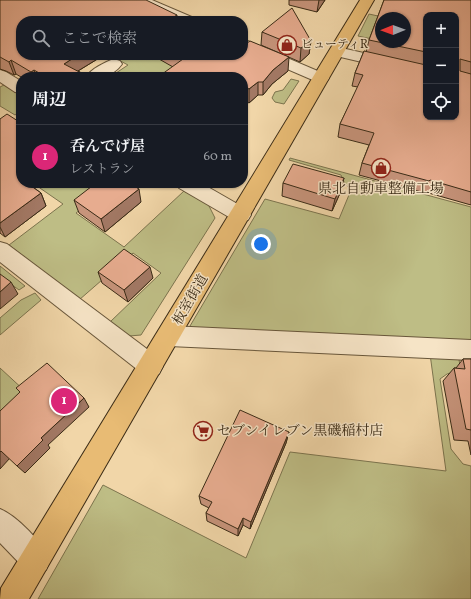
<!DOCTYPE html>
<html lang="ja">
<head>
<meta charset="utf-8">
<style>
  :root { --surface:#171b24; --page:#242831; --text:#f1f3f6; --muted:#9ea1a6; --line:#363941; --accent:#db2777 }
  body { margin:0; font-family:Vollkorn,"Noto Serif JP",serif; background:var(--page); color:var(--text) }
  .controls { position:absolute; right:12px; top:12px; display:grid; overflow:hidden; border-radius:8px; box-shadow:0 1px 3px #0004 }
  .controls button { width:36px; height:36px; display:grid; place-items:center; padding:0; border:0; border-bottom:1px solid var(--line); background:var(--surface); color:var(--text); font:20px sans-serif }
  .compass { position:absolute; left:375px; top:12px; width:36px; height:36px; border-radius:50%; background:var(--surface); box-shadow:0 1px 3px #0004; rotate:269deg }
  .you { position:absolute; left:261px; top:244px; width:14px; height:14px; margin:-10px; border:3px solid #fff; border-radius:50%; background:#1a73e8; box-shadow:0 0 0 6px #1a73e833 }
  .badge { display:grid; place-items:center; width:26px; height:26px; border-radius:50%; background:var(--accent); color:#fff; font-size:13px; font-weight:700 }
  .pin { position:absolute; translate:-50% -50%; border:2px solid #fff; box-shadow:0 1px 4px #0006 }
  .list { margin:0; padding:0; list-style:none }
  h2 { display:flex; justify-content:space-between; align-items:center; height:52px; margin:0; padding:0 16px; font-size:17px }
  h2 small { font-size:13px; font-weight:400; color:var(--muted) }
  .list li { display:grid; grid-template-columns:26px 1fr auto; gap:12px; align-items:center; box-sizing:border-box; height:64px; padding:0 16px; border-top:1px solid var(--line) }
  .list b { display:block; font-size:15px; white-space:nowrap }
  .list p { margin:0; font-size:13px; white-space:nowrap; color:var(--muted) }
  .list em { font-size:13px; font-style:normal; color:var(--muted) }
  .icon { flex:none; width:22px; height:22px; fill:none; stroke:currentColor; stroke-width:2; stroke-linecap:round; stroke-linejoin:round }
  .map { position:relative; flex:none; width:471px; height:599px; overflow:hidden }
  .search { position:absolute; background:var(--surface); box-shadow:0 1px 3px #0004; left:16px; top:16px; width:232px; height:44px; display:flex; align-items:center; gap:10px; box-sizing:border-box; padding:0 14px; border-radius:16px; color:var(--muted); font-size:15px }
  .panel { position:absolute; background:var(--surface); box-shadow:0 1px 3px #0004; left:16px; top:72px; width:232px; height:116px; border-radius:16px }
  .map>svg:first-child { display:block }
  .green { fill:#bebd85; stroke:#7c744e }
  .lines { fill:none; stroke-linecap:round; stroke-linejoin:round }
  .minor-casing { stroke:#68563a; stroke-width:2 }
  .major-casing { stroke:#3a2b16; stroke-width:2 }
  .minor { fill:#f6e4c6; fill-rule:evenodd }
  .major { fill:#e8bb74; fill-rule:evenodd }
  .wall { fill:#c7947b; stroke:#3a2b16; fill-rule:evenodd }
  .shaded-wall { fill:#a27864; stroke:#3a2b16 }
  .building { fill:#e7ac8f; stroke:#3a2b16; fill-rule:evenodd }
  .labels { text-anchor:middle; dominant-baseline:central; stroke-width:3; stroke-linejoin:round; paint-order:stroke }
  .far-poi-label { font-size:12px; fill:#3a2b16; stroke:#f6e4c6; text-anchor:start }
  .poi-label { font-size:14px; fill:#3a2b16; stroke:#f6e4c6 }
  .street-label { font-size:14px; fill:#3a2b16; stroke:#f6e4c6 }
</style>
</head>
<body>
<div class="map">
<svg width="471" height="599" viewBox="0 0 471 599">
  <rect width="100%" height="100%" fill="#f1d6a8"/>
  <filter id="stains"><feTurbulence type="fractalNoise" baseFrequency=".005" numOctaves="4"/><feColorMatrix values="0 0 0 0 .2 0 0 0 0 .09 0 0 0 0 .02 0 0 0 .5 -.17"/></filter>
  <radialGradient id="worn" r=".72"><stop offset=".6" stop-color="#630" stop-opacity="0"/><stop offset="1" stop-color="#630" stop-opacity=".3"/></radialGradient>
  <g class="green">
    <path d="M369 14 387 18H381V41L358 36Z"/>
    <path d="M103 55H147L154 58 158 57 177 66 172 77H110L128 65 113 57H107Z"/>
    <path d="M291 79 299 81 284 104 275 102 272 98 275 92 283 90Z"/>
    <path d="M4 85 21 96V111L15 115 0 106V87Z"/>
    <path d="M290 158 471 207V341L194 329 190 326 265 199 339 219 351 190 345 184 341 175 289 160Z"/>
    <path d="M41 183H113L76 213 124 247 184 191 208 204 215 218 141 335 129 336 110 322 161 273 133 253 79 300 9 245 63 204 37 186Z"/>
    <path d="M0 266 25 286 19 290 0 276Z"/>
    <path d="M35 293 41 300 0 335V318L21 300Z"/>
    <path d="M430 354 471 361 459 360 461 370 447 374 440 379 451 449 463 464 471 466V599H38L103 485 246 558 290 452 446 471Z"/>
    <path d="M0 368 26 392 0 423Z"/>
  </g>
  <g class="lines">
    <g class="minor-casing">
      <g id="minor">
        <path d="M133 0H152L194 18 196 21H177L135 3Z"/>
        <path d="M243 39 327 75 329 78 327 81 321 83 315 81 243 50Z"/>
        <path d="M337 47 426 67V77L332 55 329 52 332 49Z"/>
        <path d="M114 59 120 61 122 64C113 77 100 77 86 77 91 69 105 62 114 59Z"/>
        <path d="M0 70 6 72 21 81V93L15 92 0 82Z"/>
        <path d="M177 183H201L248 210 251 215 248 220 241 222 234 220 179 188Z"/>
        <path d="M0 242 7 244 159 358 163 366 159 374 151 377 143 374 0 262Z"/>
        <path d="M169 326 471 340V360L169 346 161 343 158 336 161 329Z"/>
        <path d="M0 509C17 516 43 543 50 560L46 570 36 574 26 570 0 543Z"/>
      </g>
    </g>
    <g class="major-casing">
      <path id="major" d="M360 0H374L29 599H0L1 588Z"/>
    </g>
    <use href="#minor" class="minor"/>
    <use href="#major" class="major"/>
  </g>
  <g class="wall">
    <path d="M0 0 21 21V55H104L78 71 89 77H21L16 74 14 75 6 71 0 69Z"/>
    <path d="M289 0H325L317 12 289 5Z"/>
    <path d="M384 0H471V205L425 192V193L359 175 362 163 369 145 338 137 340 124 358 87 352 86 355 73 364 51 366 52 369 40ZM426 15H456V117H426ZM381 18H405V42H381Z"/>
    <path d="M262 32 311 41 309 54 300 62 261 45Z"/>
    <path d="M152 55H228L230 56 288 71 272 84 263 95H258L249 103 244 100 243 101V77L173 67Z"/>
    <path d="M0 119 33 187 41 193 46 206 5 237 0 233Z"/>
    <path d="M283 183 341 191 332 211 282 196Z"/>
    <path d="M74 200 141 202 105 232 79 213Z"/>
    <path d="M98 272 153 278 128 302 102 283Z"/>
    <path d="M463 359H471V455L468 441 454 440 443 381 454 368H456Z"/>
    <path d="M289 432 286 443 250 529 243 525 238 536 207 521 206 513 209 508 201 504 199 496Z"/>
  </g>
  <g class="shaded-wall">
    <path d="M319 0H325L317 12Z"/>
    <path d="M177 15V21H167Z"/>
    <path d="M311 41 309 54 300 62 301 48Z"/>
    <path d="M78 55H104L68 77 64 64Z"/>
    <path d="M289 57 288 71 272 84 263 95V82L273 70Z"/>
    <path d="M11 60 16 74 14 75 9 62Z"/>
    <path d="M34 70 36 77H33L31 72Z"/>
    <path d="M258 82V95L249 103V89Z"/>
    <path d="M244 86V100L243 101V88Z"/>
    <path d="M344 178 341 191 332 211 335 199Z"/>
    <path d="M22 183H38L26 192Z"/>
    <path d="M139 189 141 202 105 232 101 219Z"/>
    <path d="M41 193 46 206 5 237 0 227V223Z"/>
    <path d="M150 267 153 278 128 302 124 290Z"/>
    <path d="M11 282 18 294 0 309V292Z"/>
    <path d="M84 398 89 407 48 445 50 448 25 473 17 466 41 438Z"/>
    <path d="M289 432 286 443 250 529 251 522Z"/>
    <path d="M1 451 10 458 0 469V452Z"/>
    <path d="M243 518V525L238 536V529Z"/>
  </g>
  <g class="building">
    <path d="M0 0H146L177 15 167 21H21V55H78L64 64 89 77H46L34 70 31 72 11 60 9 62 0 57Z"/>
    <path d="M384 0H471V62L460 59V71L471 74V192L430 180 429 181 362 163 374 133 340 124 363 75 355 73 364 51 426 65V117H456V15H426V52L369 40ZM381 18H405V42H381Z"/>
    <path d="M292 8 311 41 301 48 262 32Z"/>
    <path d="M250 41 289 57 273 70 263 82H258L249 89 244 86 243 88V77H158L183 59 175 55H228L230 56 232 55H243V46Z"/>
    <path d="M7 114 21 123V178L20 179 21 183H27L41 193 0 223V119Z"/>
    <path d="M293 164 344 178 335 199 283 183Z"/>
    <path d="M96 183H129L139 189 101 219 74 200Z"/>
    <path d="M124 249 150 267 124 290 98 272Z"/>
    <path d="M0 274 11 282 0 292Z"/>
    <path d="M463 359H471V430L466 429 454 368 465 369Z"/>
    <path d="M47 363 84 398 41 438 43 440 17 466 1 451 0 452V411L20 392 16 388Z"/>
    <path d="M240 410 289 432 251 522 243 518 238 529 206 513 212 502 199 496Z"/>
  </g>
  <defs>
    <g id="shop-ring" transform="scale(1)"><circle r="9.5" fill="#f6e4c6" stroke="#8f2418" stroke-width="1.5"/><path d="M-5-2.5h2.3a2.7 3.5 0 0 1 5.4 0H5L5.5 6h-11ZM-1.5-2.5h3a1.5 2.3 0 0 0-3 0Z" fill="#8f2418"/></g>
    <g id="supermarket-ring" transform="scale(1)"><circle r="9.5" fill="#f6e4c6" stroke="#8f2418" stroke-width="1.5"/><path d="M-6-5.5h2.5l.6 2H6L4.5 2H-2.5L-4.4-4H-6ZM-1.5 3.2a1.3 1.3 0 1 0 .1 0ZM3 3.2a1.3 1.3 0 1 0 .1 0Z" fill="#8f2418"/></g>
  </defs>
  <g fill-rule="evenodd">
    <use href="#shop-ring" x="287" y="45"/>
    <use href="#shop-ring" x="381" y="168"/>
    <use href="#supermarket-ring" x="203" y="431"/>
  </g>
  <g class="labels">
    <g class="far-poi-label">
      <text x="301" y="45">ビューティR</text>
    </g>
    <g class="poi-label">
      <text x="381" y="189">県北自動車整備工場</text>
      <text x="217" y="431" text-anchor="start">セブンイレブン黒磯稲村店</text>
    </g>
    <g class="street-label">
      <text transform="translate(191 300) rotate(-60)">板室街道</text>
    </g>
  </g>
  <rect width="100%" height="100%" filter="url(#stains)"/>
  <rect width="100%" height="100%" fill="url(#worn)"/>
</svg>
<div class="controls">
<button>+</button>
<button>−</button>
<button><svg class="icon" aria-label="locate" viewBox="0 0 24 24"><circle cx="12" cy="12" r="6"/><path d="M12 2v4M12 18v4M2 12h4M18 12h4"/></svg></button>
</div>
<svg class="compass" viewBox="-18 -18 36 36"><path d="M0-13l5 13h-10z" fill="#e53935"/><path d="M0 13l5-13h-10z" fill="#9ea1a6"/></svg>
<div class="you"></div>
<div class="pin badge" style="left:64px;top:401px">1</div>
<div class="search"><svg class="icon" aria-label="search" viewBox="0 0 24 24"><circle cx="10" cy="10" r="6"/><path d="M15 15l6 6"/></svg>ここで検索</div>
<section class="panel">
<h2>周辺<small></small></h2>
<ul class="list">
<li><span class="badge">1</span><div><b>呑んでげ屋</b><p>レストラン</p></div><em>60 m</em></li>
</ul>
</section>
</div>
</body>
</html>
